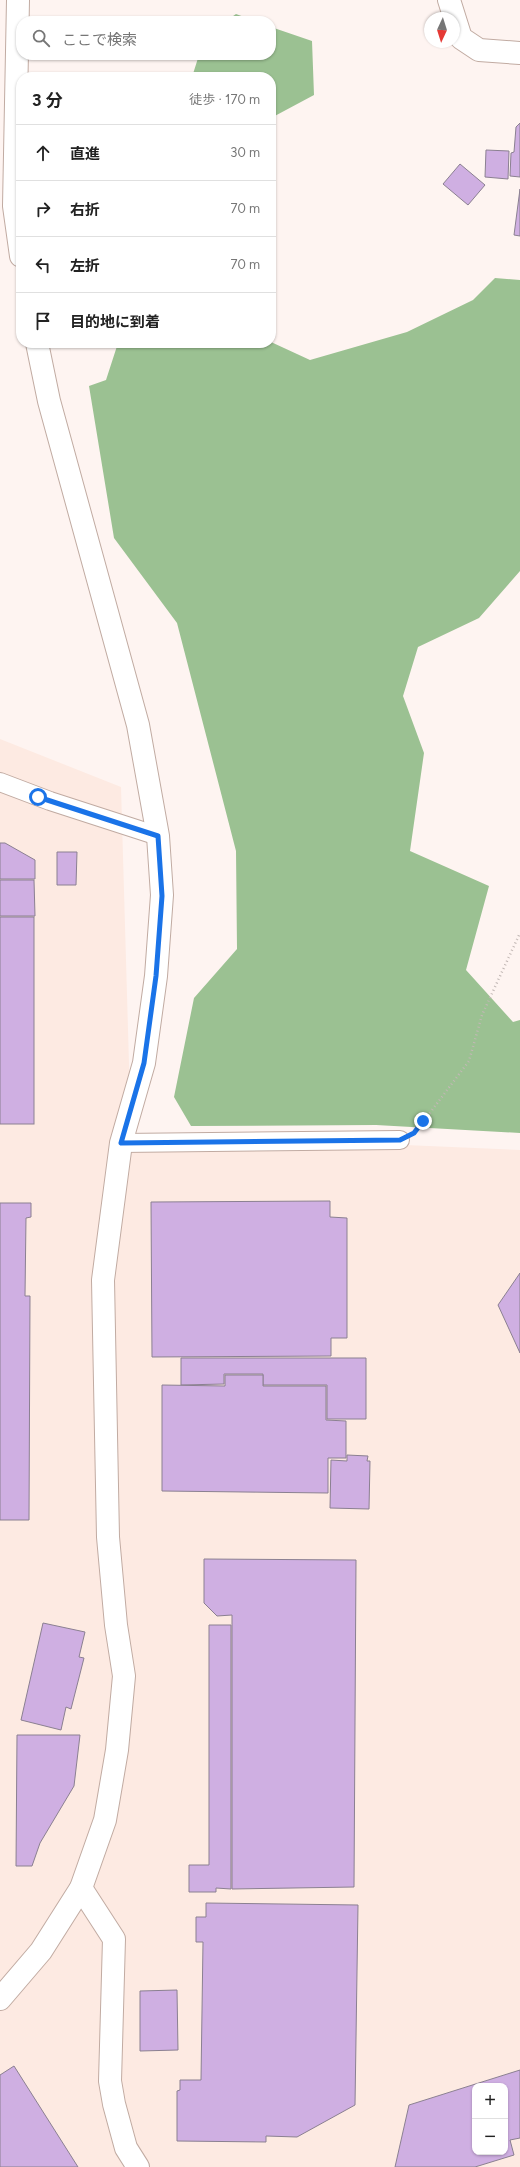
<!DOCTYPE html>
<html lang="ja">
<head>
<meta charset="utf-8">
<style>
  :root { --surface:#fff; --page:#f2f2f2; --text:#222; --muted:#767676; --line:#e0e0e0 }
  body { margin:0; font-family:Figtree,"Noto Sans JP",sans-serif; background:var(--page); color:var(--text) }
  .controls { position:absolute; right:12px; bottom:12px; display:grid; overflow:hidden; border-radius:8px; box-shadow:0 1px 3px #0004 }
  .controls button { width:36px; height:36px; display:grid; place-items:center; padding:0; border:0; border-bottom:1px solid var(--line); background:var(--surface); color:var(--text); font:20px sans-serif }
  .compass { position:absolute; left:424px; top:12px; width:36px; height:36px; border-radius:50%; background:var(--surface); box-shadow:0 1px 3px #0004; rotate:184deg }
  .stop { position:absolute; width:12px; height:12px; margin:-9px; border:3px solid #1a73e8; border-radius:50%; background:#fff }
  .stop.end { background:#1a73e8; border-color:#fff; box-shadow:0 1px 4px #0008 }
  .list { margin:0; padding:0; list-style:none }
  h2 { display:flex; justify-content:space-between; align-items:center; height:52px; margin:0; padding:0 16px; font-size:17px }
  h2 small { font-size:13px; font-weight:400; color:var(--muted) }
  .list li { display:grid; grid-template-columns:26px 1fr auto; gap:12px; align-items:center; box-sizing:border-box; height:56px; padding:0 16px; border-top:1px solid var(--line) }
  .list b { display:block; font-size:15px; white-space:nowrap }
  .list em { font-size:13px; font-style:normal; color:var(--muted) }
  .icon { flex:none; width:22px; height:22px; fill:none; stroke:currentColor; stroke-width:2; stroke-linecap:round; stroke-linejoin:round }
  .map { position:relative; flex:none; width:520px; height:2167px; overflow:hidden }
  .search { position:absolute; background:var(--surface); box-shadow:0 1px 3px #0004; left:16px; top:16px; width:260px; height:44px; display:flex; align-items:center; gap:10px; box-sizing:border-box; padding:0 14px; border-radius:16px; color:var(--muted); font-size:15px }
  .panel { position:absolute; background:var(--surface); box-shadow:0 1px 3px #0004; left:16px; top:72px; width:260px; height:276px; border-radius:16px }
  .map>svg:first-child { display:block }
  .built { fill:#fdeae2; fill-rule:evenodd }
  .forest { fill:#9bc192 }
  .building { fill:#cfafe2; stroke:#8b8091; fill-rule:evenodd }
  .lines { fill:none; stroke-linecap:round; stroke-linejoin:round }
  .service-casing { stroke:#c1aba2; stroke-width:20 }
  .minor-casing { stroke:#c1aba2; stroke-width:24 }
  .tertiary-casing { stroke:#c1aba2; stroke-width:24 }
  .path { stroke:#c2b8b5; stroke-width:2.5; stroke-dasharray:1 3; stroke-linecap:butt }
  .service { stroke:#fff; stroke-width:18 }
  .minor { stroke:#fff; stroke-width:22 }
  .tertiary { stroke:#fff; stroke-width:22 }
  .route { stroke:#1a73e8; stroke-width:5 }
</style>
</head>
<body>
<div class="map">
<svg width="520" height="2167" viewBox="0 0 520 2167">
  <rect width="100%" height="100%" fill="#fef4f1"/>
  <path class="built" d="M0 739 121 787 131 1133 520 1150V2167H0ZM475 2086H505V2152H475Z"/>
  <g class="forest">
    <path d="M236 14 255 21H226Z"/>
    <path d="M271 27 312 41 314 95 271 118V77H192L199 55H271Z"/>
    <path d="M495 278 520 280V571L479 618 418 647 403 696 424 753 410 851 489 886 466 970 513 1022 520 1020V1133L376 1125 191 1126 174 1097 194 998 237 949 236 851 177 623 114 538 89 386 106 380 118 343 271 342 310 360 407 332 473 300Z"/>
  </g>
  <g class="building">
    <path d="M520 123V177L510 176 511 153 514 152 516 127Z"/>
    <path d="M486 150 509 151 508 179 485 177Z"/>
    <path d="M460 164 485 185 468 205 443 184Z"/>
    <path d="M520 189V236L514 235Z"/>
    <path d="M0 843H5L35 860V879H0Z"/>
    <path d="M57 852H77L76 885H57Z"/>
    <path d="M0 880H34L35 916H0Z"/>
    <rect x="0" y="917" width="34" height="207"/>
    <path d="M330 1201V1217L347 1218V1338H331V1356L152 1357 151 1202Z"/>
    <path d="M0 1203H31V1217L26 1218 25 1296H30L29 1520H0Z"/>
    <path d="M520 1273V1353L498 1305Z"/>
    <path d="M181 1358H366V1419H327V1385H263V1374H224V1384L181 1385Z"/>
    <path d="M225 1375H263V1386H326V1420L346 1421V1458H328V1493L162 1491V1385L225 1386Z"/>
    <path d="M347 1455 368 1456 367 1461H370L369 1509 330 1508 331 1460 347 1461Z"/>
    <path d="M204 1559 356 1560 354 1887 232 1889V1615L217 1616 204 1603Z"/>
    <path d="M43 1623 85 1632 79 1657 84 1658 71 1709 66 1707 61 1730 21 1720Z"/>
    <path d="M209 1625H231V1889L216 1888V1892H189V1865H209Z"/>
    <path d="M17 1735H80L74 1786 40 1843 32 1866H16Z"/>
    <path d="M206 1903 358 1905 355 2105 297 2137 266 2136V2142L177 2141V2091L180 2090V2080H201L203 1942H196V1917H206Z"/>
    <path d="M177 1990 178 2050 140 2051V1991Z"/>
    <path d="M14 2066 78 2167H0V2075Z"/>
    <path d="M520 2070V2138L510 2140 514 2155 475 2167H395L409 2105ZM475 2086H505V2152H475Z"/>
  </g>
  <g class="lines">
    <g class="service-casing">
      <g id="service">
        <path d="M0 782 50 801 158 836"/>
        <path d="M121 1143 400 1140"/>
      </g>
    </g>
    <g class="minor-casing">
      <g id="minor">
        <path d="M449 0 461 38 479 50 520 53"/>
        <path d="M81 1888 114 1939 110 2081 114 2104 126 2148 138 2167"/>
      </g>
    </g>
    <g class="tertiary-casing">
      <g id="tertiary">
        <path d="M18 0 14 206 21 256"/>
        <path d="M0 1999 41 1951 81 1888 105 1820 117 1750 124 1676 116 1625 108 1537 103 1280 121 1143 144 1063 156 976 162 895 158 836 138 725 49 401 37 343"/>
      </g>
    </g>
    <path class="path" d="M420 1126 469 1061 482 1015 520 933"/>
    <use href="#service" class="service"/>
    <use href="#minor" class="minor"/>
    <use href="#tertiary" class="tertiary"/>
  </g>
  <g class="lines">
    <path class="route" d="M38 797 158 836 162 896 156 976 144 1063 121 1143 400 1140 414 1133 423 1121"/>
  </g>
</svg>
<div class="controls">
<button>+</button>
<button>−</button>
</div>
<svg class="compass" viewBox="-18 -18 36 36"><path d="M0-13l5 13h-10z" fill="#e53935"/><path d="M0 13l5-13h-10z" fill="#767676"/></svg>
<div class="stop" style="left:38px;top:797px"></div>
<div class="stop end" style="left:423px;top:1121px"></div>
<div class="search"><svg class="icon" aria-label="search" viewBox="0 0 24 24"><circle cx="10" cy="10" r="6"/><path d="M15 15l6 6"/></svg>ここで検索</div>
<section class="panel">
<h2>3 分<small>徒歩 · 170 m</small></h2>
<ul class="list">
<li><svg class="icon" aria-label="ahead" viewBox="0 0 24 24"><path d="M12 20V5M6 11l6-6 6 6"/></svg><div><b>直進</b></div><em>30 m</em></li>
<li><svg class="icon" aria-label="right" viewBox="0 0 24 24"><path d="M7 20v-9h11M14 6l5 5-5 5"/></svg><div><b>右折</b></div><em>70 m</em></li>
<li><svg class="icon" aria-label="left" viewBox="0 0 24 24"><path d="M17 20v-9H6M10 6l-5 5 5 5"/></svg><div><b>左折</b></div><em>70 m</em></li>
<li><svg class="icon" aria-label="arrive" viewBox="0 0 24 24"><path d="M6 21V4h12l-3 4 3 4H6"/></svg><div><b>目的地に到着</b></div></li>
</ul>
</section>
</div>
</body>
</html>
